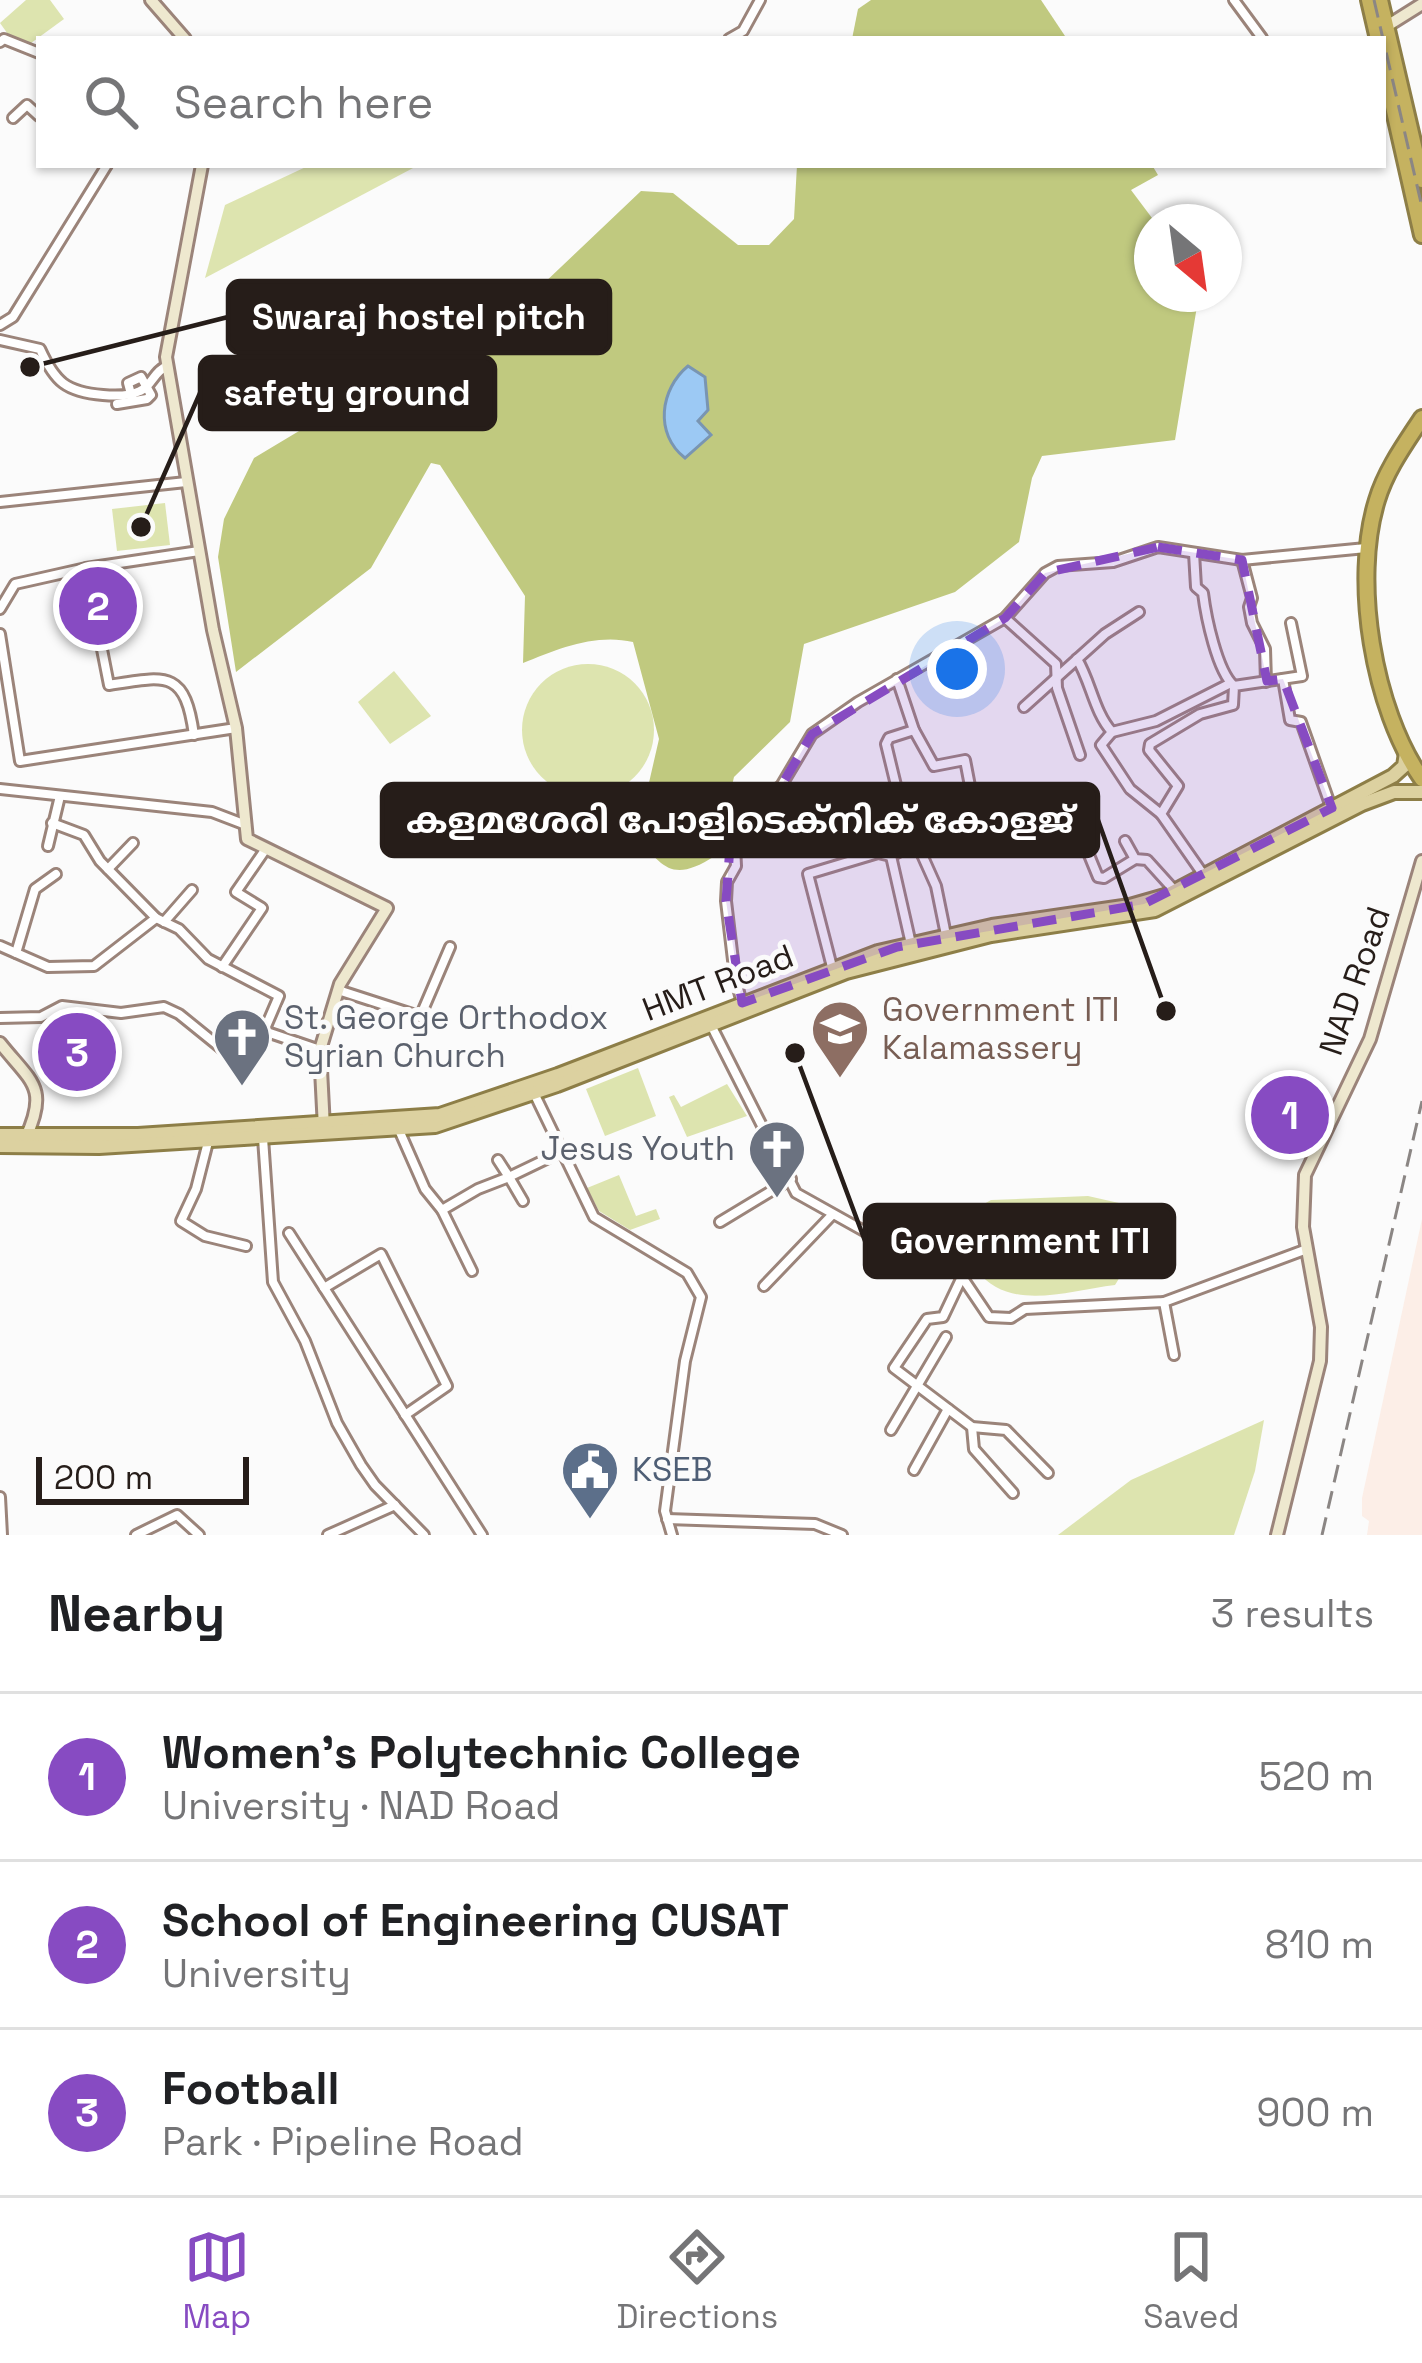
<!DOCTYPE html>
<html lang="en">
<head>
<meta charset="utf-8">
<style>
  :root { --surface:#fff; --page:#f6f6f6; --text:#202124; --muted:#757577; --line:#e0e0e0; --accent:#874bc2 }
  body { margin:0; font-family:"Space Grotesk","Noto Sans Malayalam",sans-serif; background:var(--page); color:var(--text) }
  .compass { position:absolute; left:1134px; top:204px; width:108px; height:108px; border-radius:50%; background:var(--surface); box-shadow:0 3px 9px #0004; rotate:151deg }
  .scale { position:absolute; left:36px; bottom:30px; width:213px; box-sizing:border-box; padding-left:12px; border:6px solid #261d19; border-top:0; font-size:33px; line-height:42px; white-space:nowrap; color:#261d19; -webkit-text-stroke:9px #fbfbfb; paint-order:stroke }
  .you { position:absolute; left:957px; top:669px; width:42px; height:42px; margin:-30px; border:9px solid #fff; border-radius:50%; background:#1a73e8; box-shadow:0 0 0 18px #1a73e833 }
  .badge { display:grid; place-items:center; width:78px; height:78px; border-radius:50%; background:var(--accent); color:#fff; font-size:39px; font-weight:700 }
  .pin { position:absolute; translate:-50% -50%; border:6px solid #fff; box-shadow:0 3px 12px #0006 }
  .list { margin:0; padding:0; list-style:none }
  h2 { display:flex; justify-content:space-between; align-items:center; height:156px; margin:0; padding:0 48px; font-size:51px }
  h2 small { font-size:39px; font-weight:400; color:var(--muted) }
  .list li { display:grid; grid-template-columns:78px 1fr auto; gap:36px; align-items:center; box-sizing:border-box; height:168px; padding:0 48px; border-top:3px solid var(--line) }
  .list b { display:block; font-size:45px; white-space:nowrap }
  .list p { margin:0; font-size:39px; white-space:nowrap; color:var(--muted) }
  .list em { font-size:39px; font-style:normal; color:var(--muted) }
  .icon { flex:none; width:66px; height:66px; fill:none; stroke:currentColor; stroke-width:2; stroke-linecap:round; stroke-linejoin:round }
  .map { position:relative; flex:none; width:1422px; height:1535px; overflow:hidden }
  .search { position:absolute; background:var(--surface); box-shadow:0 3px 9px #0004; left:36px; right:36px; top:36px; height:132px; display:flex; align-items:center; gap:30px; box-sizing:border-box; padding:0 42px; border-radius:0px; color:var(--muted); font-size:45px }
  .sheet { height:660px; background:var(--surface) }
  nav { display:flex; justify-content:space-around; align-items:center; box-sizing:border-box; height:168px; border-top:3px solid var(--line); background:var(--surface); font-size:33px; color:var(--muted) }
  nav a { display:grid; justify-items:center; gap:6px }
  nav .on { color:var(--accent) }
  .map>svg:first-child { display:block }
  .industrial { fill:#fceee7 }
  .green { fill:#dde4af }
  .forest { fill:#c0c97f }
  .water { fill:#9cc9f4; stroke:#7995b2; stroke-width:3 }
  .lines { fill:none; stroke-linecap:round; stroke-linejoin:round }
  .street-casing { stroke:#9b847a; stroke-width:14 }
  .secondary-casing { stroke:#9b847a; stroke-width:16 }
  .primary-casing { stroke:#8d7e47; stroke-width:18 }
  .highway-casing { stroke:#8d7e47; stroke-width:20 }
  .street { stroke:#fff; stroke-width:8 }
  .secondary { stroke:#eee8cf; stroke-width:10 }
  .primary { stroke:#dcd1a0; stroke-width:12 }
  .highway { stroke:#c5b260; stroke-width:14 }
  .rail { stroke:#8b8684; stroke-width:3; stroke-dasharray:18 9; stroke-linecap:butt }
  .marked { fill:#874bc2; fill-opacity:0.2; stroke:#874bc2; stroke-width:9; stroke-dasharray:24 15; stroke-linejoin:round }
  .labels { text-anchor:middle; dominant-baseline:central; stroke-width:10; stroke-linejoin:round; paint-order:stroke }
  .street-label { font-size:33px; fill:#261d19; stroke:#fbfbfb }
  .education-label { font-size:33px; fill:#785e54; stroke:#fbfbfb; text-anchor:start }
  .worship-label { font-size:33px; fill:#5b616d; stroke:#fbfbfb; text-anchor:start }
  .service-label { font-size:33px; fill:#4e5e75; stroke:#fbfbfb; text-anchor:start }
  .leader { fill:none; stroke:#261d19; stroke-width:4.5 }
  .callout-dot { fill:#261d19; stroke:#fbfbfb; stroke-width:4.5 }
  .callout { fill:#261d19; stroke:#261d19; stroke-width:4.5 }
  .callout-label { font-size:36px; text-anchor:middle; font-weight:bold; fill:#fff }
</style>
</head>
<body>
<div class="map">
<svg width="1422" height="1535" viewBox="0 0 1422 1535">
  <rect width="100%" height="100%" fill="#fbfbfb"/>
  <path class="industrial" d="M1422 1219V1535H1367L1369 1521 1362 1516V1498Z"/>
  <g class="green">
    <path d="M26 0H50L64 19 27 46 10 37 0 23Z"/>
    <path d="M310 165 415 167 205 278 225 205Z"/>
    <path d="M165 503 170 545 117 551 112 509Z"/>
    <circle cx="588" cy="730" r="66"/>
    <path d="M394 671 431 716 390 744 358 702Z"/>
    <path d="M52 1038 110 1040 108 1066 50 1064Z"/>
    <path d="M638 1068 656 1116 605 1136 586 1089Z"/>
    <path d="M727 1084 747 1116 687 1137 669 1097 674 1095 681 1107Z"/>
    <path d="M619 1175 636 1216 656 1209 660 1219 630 1230 599 1211 587 1188Z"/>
    <path d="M1088 1196 1119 1203C1129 1233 1133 1258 1115 1285 1066 1291 1005 1314 974 1266 962 1247 963 1232 970 1212L991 1200Z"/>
    <path d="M1264 1420 1255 1471 1234 1535H1058L1131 1480Z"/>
  </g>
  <g class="forest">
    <path d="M871 0H1041L1067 39H852L858 9Z"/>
    <path d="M797 165H1152L1158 175 1131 190 1155 222 1152 294H1199L1175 440 1042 456 1032 478 1019 542 955 592 804 644 790 722 734 777 715 856C674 882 663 870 637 835L659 739 633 642C596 633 557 649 523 663L525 596 440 465 431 463 371 568 236 672 218 557 224 519 254 458 541 286 641 191 673 193 738 245H769L794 219Z"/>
  </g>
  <path class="water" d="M688 366 705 377 708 410 698 421 711 435 685 458C654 434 660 389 688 366Z"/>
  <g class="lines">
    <g class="street-casing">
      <g id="street">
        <path d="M1234 0 1262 38"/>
        <path d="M729 39 743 31 760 0"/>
        <path d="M0 42 4 39 39 53"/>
        <path d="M13 118 27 105 39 116"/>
        <path d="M0 325 13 317 107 165"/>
        <path d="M0 340 40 349C55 382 66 392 103 395 114 396 130 396 140 391 153 385 153 372 167 366"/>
        <path d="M117 404 147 399 151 395 141 377 128 383 131 394"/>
        <path d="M0 502 186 482"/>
        <path d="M1194 553 1196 587 1203 593C1206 617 1217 671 1234 686"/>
        <path d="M1242 560 1252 598 1249 607 1252 623 1265 649 1266 682"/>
        <path d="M86 568 109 685C166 676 185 669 194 735"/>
        <path d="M0 609 15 584 86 568 199 551"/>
        <path d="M1005 618 1056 664 1057 688 1080 755"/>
        <path d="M0 634 20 761 236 728"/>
        <path d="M1077 659C1091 682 1094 712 1112 732L1101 745 1130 789 1161 814"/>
        <path d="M897 679 914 730 934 766 965 760 970 786 979 806 1062 789 1098 877 1104 878 1135 859"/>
        <path d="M1283 679 1290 720 1301 722 1331 807"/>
        <path d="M1024 707 1105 634 1139 612"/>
        <path d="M914 730 889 738 886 744 902 810 936 886 946 935"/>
        <path d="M1112 732 1156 721 1229 684"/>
        <path d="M0 789 212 812 246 825"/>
        <path d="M1011 799 1030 835 1049 829"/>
        <path d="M52 823 84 835 100 861 156 918 179 929 208 959 279 996 264 1031 320 1050"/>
        <path d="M1125 841 1135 859 1147 860 1175 891"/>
        <path d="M48 846 60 796"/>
        <path d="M891 856 911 944"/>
        <path d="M108 869 133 843"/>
        <path d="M1205 877 1161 814 1178 786 1149 750 1150 744 1200 714 1233 705 1234 686 1302 676 1291 623"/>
        <path d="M164 922 192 890"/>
        <path d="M0 946 48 967 94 966 156 918"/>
        <path d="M16 953 35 889 56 874"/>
        <path d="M222 967 262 908 236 892 265 850"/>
        <path d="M832 967 808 874 878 853 891 856 915 843"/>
        <path d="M338 990 434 1021"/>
        <path d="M742 1003 735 977 726 901 727 882 736 866 733 805 737 799 770 794 781 786 812 734 858 702 1005 618 1045 573 1058 566 1113 562 1158 547 1242 560 1366 548"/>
        <path d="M420 1017 450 947"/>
        <path d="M0 1018 41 1017 62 1006 121 1013 164 1007 179 1014 221 1048 237 1054 248 1053 264 1031"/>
        <path d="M711 1025 796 1193 864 1231 895 1244 935 1251 962 1277 989 1317 1011 1318 1025 1309 1164 1302 1307 1249"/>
        <path d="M533 1091 594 1217 687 1273 701 1297 685 1361 665 1511 672 1535"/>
        <path d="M399 1130 425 1189 442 1210"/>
        <path d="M263 1138 273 1282 305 1341 337 1423 361 1465 375 1485 424 1535"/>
        <path d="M208 1142 196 1189 181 1221 205 1236 246 1246"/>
        <path d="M523 1201 509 1177 563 1151"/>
        <path d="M720 1222 791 1179"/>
        <path d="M289 1233 482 1535"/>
        <path d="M472 1271 442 1210 478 1189 509 1177 498 1160"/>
        <path d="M962 1277 943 1317 927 1319 894 1368 972 1427 1006 1430 1048 1473"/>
        <path d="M764 1286 832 1215"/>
        <path d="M324 1288 381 1254 447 1386 405 1415"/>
        <path d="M1164 1302 1174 1355"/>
        <path d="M972 1427 974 1449 1013 1493"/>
        <path d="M891 1430 946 1337"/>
        <path d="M914 1470 948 1409"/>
        <path d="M0 1497 2 1535"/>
        <path d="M667 1519 815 1524 842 1535"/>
        <path d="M136 1535 177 1515 199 1535"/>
        <path d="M328 1535 395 1505"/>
      </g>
    </g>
    <g class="secondary-casing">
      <g id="secondary">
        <path d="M151 0 185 39"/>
        <path d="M1387 26 1422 4"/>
        <path d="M202 165 166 357 213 630 236 728 247 839 387 908 340 984 320 1050 324 1128"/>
        <path d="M0 1043C31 1082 49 1087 26 1137"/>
        <path d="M1277 1535 1320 1361 1321 1327 1303 1227 1305 1175 1370 1039 1422 861"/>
      </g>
    </g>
    <g class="primary-casing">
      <g id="primary">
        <path d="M0 1135H138L440 1115 558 1075 878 952 992 926 1130 906 1165 896 1393 776 1404 766 1406 753"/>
        <path d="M0 1146 99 1147 435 1126 557 1085 846 972 991 935 1155 910 1362 804 1394 792H1422"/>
      </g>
    </g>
    <g class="highway-casing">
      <g id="highway">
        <path d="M1369 0 1378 39"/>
        <path d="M1380 0 1422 180"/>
        <path d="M1383 62 1422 235"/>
        <path d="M1422 418C1405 444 1386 470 1377 500 1352 580 1373 709 1422 779"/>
      </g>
    </g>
    <use href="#street" class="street"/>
    <use href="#secondary" class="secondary"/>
    <use href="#primary" class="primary"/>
    <use href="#highway" class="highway"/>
    <g class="rail">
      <path d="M1374 0 1422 207"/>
      <path d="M1322 1535 1422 1101"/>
    </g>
  </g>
  <path class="marked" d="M1158 547 1242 560 1267 681 1283 679 1332 808 1144 904 897 947 742 1003 726 901 733 805 781 786 812 734 1005 618 1045 573Z"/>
  <defs>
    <g id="university-pin" transform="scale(3)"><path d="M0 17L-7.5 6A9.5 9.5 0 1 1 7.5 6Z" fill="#8d6e63" stroke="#fbfbfb"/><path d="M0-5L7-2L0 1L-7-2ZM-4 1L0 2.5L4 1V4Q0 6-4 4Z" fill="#fff"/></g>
    <g id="church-pin" transform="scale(3)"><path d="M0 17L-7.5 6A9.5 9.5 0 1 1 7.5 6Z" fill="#6b7280" stroke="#fbfbfb"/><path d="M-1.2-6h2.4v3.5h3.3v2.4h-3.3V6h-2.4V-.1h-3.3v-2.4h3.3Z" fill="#fff"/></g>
    <g id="civic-pin" transform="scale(3)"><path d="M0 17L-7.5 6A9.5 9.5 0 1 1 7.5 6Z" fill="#5c6f8a" stroke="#fbfbfb"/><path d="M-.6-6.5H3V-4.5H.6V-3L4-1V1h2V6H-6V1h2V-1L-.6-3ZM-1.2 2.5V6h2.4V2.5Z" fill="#fff"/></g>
  </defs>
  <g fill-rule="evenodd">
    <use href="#university-pin" x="840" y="1029"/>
    <use href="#church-pin" x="242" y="1037"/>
    <use href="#church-pin" x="777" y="1149"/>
    <use href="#civic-pin" x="590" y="1470"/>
  </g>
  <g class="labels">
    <g class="street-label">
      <text transform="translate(1355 981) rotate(-71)">NAD Road</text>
      <text transform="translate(718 983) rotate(-21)">HMT Road</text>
    </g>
    <g class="education-label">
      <text x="882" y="1010">Government ITI<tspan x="882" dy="38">Kalamassery</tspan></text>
    </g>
    <g class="worship-label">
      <text x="284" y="1018">St. George Orthodox<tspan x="284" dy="38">Syrian Church</tspan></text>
      <text x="735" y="1149" text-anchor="end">Jesus Youth</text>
    </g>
    <g class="service-label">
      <text x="632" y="1470">KSEB</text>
    </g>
  </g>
  <path class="leader" d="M30 367L228 317M141 527L200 393M1166 1011L1098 820M795 1053L865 1241"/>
  <g class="callout-dot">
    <circle cx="30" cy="367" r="12"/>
    <circle cx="141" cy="527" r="12"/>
    <circle cx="1166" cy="1011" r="12"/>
    <circle cx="795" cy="1053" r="12"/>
  </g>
  <g class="callout">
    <rect x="228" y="281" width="382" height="72" rx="12"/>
    <rect x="200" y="357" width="295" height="72" rx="12"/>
    <rect x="382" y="784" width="716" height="72" rx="12"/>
    <rect x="865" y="1205" width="309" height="72" rx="12"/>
  </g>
  <g class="callout-label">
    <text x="419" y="329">Swaraj hostel pitch</text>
    <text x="347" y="405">safety ground</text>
    <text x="740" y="833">കളമശേരി പോളിടെക്നിക് കോളജ്</text>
    <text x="1020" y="1253">Government ITI</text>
  </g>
</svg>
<svg class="compass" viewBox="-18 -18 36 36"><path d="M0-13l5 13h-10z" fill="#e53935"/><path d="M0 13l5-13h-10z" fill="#757577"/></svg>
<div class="scale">200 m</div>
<div class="you"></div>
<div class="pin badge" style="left:1290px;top:1115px">1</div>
<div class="pin badge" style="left:98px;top:606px">2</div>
<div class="pin badge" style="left:77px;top:1052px">3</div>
<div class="search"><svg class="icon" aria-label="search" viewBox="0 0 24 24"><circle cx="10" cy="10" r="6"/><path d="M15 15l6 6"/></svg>Search here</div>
</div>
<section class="sheet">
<h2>Nearby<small>3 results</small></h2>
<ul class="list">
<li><span class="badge">1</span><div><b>Women's Polytechnic College</b><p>University · NAD Road</p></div><em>520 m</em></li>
<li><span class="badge">2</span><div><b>School of Engineering CUSAT</b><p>University</p></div><em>810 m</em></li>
<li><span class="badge">3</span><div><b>Football</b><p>Park · Pipeline Road</p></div><em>900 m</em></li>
</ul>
</section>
<nav>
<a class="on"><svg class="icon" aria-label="map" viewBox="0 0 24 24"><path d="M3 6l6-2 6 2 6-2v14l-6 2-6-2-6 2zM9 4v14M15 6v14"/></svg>Map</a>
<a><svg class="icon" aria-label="directions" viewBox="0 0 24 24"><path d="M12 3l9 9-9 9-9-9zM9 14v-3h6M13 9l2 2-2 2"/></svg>Directions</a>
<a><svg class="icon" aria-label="saved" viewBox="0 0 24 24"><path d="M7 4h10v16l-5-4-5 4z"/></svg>Saved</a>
</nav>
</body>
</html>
